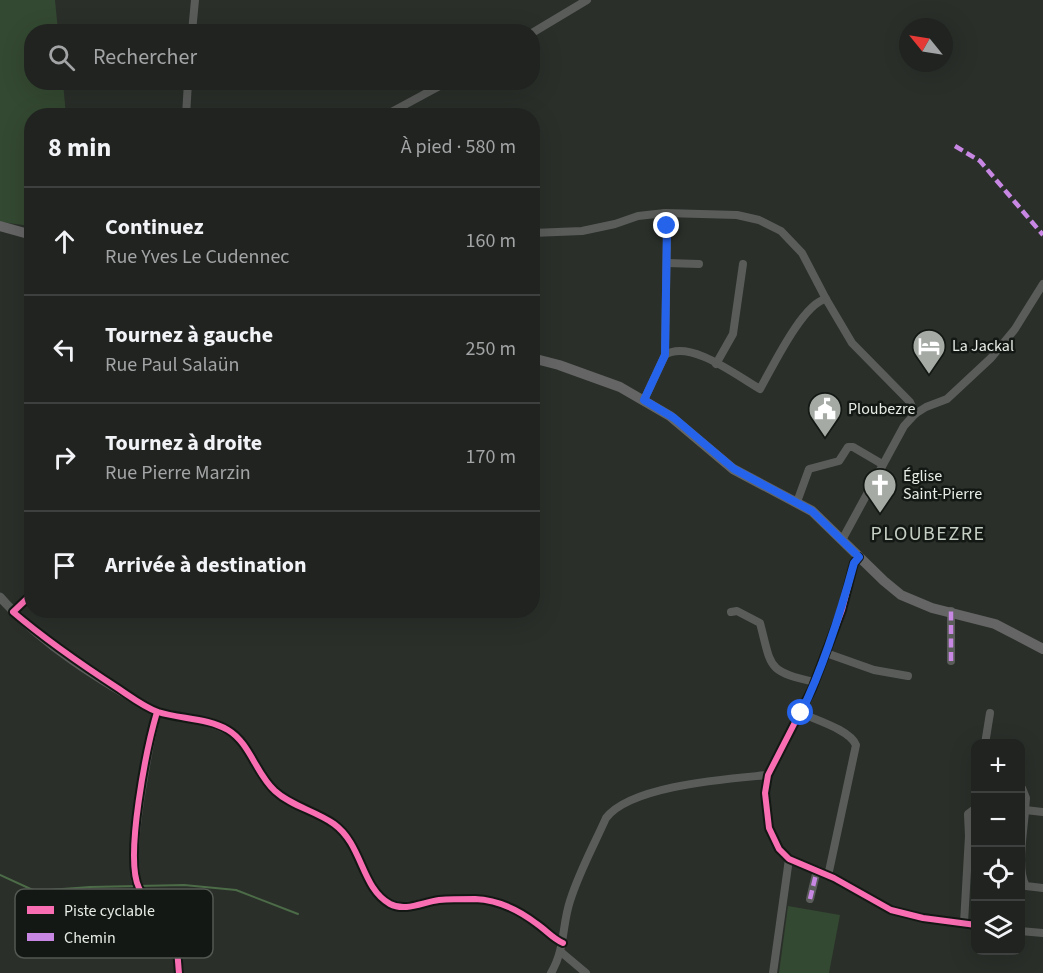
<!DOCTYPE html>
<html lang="fr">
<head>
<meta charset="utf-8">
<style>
  :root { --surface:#202320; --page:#282b29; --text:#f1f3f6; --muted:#a2a4a5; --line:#3d403e }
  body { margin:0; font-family:"Source Sans 3",sans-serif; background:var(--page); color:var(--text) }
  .controls { position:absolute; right:18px; bottom:18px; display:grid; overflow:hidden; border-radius:12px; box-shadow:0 6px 24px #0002 }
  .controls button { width:54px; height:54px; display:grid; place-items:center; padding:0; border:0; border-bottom:2px solid var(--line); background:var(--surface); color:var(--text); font:30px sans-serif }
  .compass { position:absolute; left:899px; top:18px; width:54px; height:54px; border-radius:50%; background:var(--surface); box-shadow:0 6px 24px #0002; rotate:300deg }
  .stop { position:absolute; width:18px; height:18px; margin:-14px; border:4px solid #2563eb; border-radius:50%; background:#fff }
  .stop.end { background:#2563eb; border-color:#fff; box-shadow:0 2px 6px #0008 }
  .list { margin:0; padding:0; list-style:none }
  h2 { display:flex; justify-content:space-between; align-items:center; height:78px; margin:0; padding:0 24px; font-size:26px }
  h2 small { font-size:20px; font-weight:400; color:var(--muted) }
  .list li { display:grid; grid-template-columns:39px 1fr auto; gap:18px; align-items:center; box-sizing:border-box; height:108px; padding:0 24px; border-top:2px solid var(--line) }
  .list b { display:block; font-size:22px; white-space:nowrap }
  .list p { margin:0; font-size:20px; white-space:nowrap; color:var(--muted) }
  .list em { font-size:20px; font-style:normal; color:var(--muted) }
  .icon { flex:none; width:33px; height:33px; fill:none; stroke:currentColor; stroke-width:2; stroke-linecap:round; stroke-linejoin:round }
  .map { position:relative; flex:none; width:1043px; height:973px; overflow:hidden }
  .search { position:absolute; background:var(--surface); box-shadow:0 6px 24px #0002; left:24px; top:24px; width:516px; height:66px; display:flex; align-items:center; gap:15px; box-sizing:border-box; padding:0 21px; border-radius:24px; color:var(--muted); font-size:22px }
  .panel { position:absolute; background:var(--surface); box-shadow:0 6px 24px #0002; left:24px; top:108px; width:516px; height:510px; border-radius:24px }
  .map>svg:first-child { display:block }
  .green { fill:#344931 }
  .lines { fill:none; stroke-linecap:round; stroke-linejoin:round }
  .stream { stroke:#4c6b47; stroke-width:2 }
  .minor { stroke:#5a5c5a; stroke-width:8 }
  .tertiary { stroke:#5a5c5a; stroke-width:9 }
  .secondary { stroke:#646564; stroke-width:10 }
  .quiet { stroke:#c787e3; stroke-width:4.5; stroke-dasharray:9 4.5; stroke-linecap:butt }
  .cycleway-casing { stroke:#141814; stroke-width:10 }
  .cycleway { stroke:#f96db3; stroke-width:6 }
  .route { stroke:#2563eb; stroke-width:8 }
  .labels { text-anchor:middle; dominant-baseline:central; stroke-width:5; stroke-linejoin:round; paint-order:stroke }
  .poi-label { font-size:16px; fill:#e7ece6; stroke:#141814; text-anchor:start }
  .quarter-label { font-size:20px; letter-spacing:1.5px; fill:#c5cfc4; stroke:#141814 }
  .key { fill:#141814; stroke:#535853; stroke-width:1.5 }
  .key-label { font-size:16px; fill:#e7ece6 }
</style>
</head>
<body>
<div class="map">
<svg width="1043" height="973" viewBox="0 0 1043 973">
  <rect width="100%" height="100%" fill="#2a2f2a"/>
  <g class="green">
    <path d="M0 0H55L58 31 32 32V82L63 83 66 115 32 116 31 226 0 222Z"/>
    <path d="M788 906 840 915 829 973H779Z"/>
  </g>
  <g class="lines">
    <path class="stream" d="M0 875 35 891 90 887 184 885 236 890 298 914"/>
    <g class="minor">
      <path d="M192 32 195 0"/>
      <path d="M532 33 587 0"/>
      <path d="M186 116 188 82"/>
      <path d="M384 116 447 82"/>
      <path d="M532 233 582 231 615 224 638 216 665 213 737 215 759 220 781 231 802 253 826 299 852 343 910 402 915 414"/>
      <path d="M667 263 699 264"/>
      <path d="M665 355C690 339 737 376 760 389 772 368 803 303 826 299"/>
      <path d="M716 364 733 334 743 264"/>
      <path d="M644 400 665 355 667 231 665 213"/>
      <path d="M797 502 809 469 839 461 848 447H853L882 464"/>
      <path d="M842 540 904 426 915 414 926 407 947 399 991 358 1015 329 1043 284"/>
      <path d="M859 557 854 563 842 610 812 689 768 775 765 793 769 828 779 849 789 859 834 878 891 910 923 918 976 925"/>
      <path d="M731 612 737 611 760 623C772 668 766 671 815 682"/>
      <path d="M826 653 874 670 908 676"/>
      <path d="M951 661V611"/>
      <path d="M157 712C182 717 223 721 241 741 254 758 260 779 277 793 299 809 329 814 346 836 362 856 365 887 386 901 403 912 420 902 439 900 453 899 469 898 484 900 504 903 522 912 537 924 546 930 553 939 563 943"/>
      <path d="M801 713C816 720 850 730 856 745L828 876"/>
      <path d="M985 744 990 713"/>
      <path d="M1022 788 1026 798 1025 810 1043 812"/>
      <path d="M1025 810C1024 830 1016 869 1026 886L1043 888"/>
      <path d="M810 899 817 870"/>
      <path d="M964 923 969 836 968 814 976 808"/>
      <path d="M1020 931 1043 933"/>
      <path d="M561 952 586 973"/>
      <path d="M551 973C565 950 562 925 570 901 579 872 594 845 606 818 631 785 728 779 768 775"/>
      <path d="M773 973 789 859"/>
    </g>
    <g class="tertiary">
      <path d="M0 597C42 645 101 681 157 712 149 740 145 769 140 798 136 826 132 853 136 881"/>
      <path d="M142 894 174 941 178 955 179 973"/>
    </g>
    <g class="secondary">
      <path d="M0 226 32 235"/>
      <path d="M532 358 559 365 620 387 670 416 733 469 812 511 884 581 901 595 932 608 995 624 1043 649"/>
    </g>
    <g class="quiet">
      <path d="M955 146 980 161 1043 235"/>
      <path d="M951 661V611"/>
      <path d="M810 899 817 870"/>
    </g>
    <g class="cycleway-casing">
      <g id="cycleway">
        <path d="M859 557 854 563 842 610 812 689 768 775 765 793 769 828 779 849 789 859 834 878 891 910 923 918 976 925"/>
        <path d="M32 594 13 612C47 641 82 665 119 689 131 697 144 707 158 712 180 719 208 718 228 730 250 743 256 774 275 791 291 806 316 811 334 824 363 845 361 888 390 904 405 912 423 902 439 900 451 899 463 899 475 899 498 900 519 910 537 924 546 930 553 939 563 943"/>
        <path d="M157 712C147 746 124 858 139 888 148 908 168 924 176 946 178 954 178 964 179 973"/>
      </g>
    </g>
    <use href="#cycleway" class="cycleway"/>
  </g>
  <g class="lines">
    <path class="route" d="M667 226 665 355 644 400 674 418 734 469 812 511 859 557 854 563C840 615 824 665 801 713"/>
  </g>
  <defs>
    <g id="hotel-pin" transform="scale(1.725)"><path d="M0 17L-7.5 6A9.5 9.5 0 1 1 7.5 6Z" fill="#a5aaa4" stroke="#141814"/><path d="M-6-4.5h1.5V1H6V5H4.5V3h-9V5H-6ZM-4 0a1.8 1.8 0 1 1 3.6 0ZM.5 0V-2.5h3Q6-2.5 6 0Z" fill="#fff"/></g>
    <g id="civic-pin" transform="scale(1.725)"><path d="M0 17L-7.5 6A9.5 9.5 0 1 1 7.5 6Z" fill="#a5aaa4" stroke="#141814"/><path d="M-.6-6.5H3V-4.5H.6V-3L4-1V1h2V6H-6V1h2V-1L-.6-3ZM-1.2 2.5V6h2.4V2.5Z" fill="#fff"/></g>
    <g id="church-pin" transform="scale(1.725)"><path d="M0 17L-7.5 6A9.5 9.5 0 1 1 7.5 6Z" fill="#a5aaa4" stroke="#141814"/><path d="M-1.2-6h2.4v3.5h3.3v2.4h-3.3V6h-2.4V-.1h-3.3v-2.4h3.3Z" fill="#fff"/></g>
  </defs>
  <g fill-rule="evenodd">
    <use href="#hotel-pin" x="929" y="346"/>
    <use href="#civic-pin" x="825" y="409"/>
    <use href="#church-pin" x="880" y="485"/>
  </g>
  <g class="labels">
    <g class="poi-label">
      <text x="952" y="346">La Jackal</text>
      <text x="848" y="409">Ploubezre</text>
      <text x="903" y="476">Église<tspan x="903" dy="18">Saint-Pierre</tspan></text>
    </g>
    <g class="quarter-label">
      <text x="928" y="534">PLOUBEZRE</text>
    </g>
  </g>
  <rect x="15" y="889" width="198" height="69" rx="9" class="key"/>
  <rect x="27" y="906" width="27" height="8" fill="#f96db3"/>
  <rect x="27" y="933" width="27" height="8" fill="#c787e3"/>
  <g class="key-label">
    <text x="64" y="916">Piste cyclable</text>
    <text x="64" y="943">Chemin</text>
  </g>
</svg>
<div class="controls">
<button>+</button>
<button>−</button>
<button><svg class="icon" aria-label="locate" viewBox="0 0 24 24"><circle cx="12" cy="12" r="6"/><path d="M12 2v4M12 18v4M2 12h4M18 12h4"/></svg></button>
<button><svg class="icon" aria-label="layers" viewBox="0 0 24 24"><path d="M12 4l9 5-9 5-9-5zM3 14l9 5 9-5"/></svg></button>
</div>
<svg class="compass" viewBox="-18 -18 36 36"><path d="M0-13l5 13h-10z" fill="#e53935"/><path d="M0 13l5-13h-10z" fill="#a2a4a5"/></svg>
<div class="stop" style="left:801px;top:713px"></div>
<div class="stop end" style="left:667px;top:226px"></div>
<div class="search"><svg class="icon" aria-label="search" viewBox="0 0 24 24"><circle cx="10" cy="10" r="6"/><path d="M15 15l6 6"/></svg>Rechercher</div>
<section class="panel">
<h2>8 min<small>À pied · 580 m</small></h2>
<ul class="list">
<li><svg class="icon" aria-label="ahead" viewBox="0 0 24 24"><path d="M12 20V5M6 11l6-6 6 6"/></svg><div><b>Continuez</b><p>Rue Yves Le Cudennec</p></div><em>160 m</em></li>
<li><svg class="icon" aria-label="left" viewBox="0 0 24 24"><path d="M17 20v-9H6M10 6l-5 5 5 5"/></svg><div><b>Tournez à gauche</b><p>Rue Paul Salaün</p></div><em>250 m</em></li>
<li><svg class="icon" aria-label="right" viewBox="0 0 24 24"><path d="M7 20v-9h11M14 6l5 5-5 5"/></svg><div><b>Tournez à droite</b><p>Rue Pierre Marzin</p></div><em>170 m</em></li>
<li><svg class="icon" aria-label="arrive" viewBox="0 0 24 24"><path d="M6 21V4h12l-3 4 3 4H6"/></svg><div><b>Arrivée à destination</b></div></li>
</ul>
</section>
</div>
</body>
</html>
